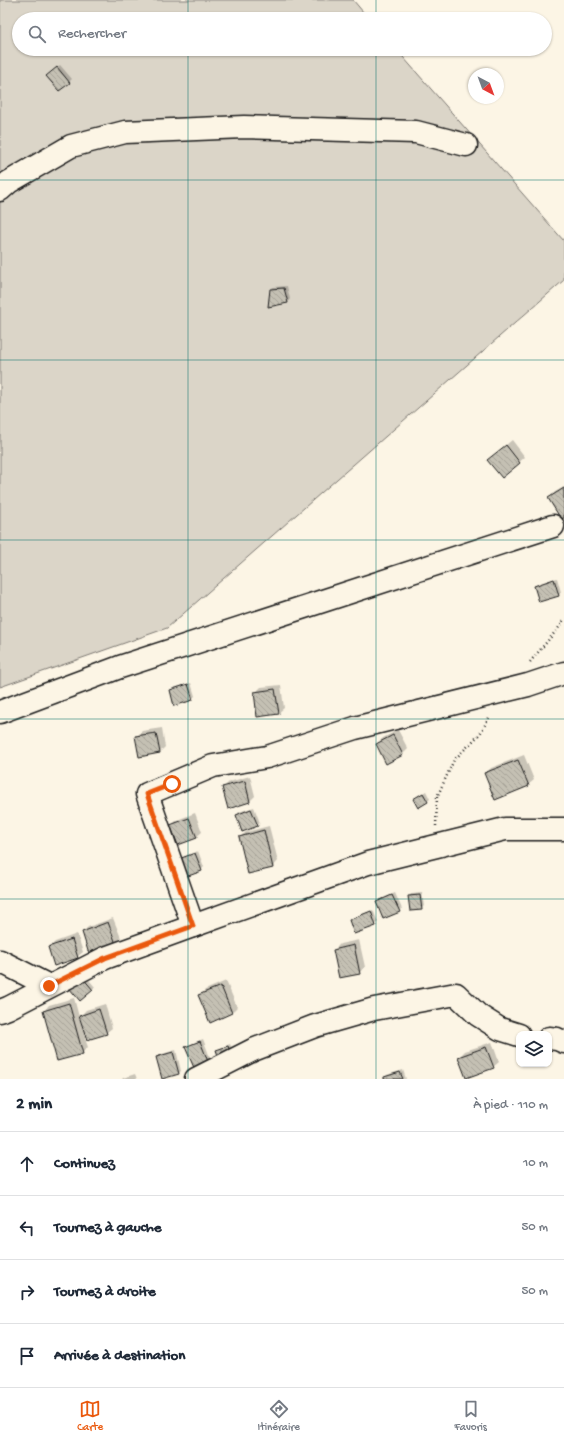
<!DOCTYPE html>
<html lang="fr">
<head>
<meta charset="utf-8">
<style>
  :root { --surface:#fff; --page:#f2f2f3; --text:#1f2937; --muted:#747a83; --line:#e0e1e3; --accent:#ea580c }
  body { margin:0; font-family:"Gochi Hand",sans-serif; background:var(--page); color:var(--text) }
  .controls { position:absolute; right:12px; bottom:12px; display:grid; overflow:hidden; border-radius:8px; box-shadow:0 1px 3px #0004 }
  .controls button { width:36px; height:36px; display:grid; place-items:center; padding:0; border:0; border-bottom:1px solid var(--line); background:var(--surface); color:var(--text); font:20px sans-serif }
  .compass { position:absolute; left:468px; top:68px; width:36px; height:36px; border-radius:50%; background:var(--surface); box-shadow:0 1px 3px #0004; rotate:139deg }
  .stop { position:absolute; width:12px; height:12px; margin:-9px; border:3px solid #ea580c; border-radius:50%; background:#fff }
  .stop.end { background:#ea580c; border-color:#fff; box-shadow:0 1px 4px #0008 }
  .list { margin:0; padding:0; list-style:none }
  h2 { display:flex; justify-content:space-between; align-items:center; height:52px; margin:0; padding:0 16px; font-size:17px }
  h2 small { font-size:13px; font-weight:400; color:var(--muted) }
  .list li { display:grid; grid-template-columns:26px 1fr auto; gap:12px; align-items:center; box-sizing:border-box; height:64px; padding:0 16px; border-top:1px solid var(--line) }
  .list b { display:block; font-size:15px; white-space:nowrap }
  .list em { font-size:13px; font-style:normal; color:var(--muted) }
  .icon { flex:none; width:22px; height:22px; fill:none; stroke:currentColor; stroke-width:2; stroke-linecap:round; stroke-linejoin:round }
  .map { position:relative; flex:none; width:564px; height:1079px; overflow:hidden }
  .search { position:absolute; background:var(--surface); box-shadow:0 1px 3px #0004; left:12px; right:12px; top:12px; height:44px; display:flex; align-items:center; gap:10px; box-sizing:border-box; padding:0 14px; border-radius:22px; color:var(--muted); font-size:15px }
  .sheet { height:308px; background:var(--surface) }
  nav { display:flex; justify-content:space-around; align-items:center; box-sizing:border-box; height:56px; border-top:1px solid var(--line); background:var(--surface); font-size:11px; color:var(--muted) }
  nav a { display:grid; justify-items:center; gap:2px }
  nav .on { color:var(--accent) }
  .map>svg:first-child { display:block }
  .green { fill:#dbd5c8; stroke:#7c7872 }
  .shadow { fill:#0003 }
  .building { fill:url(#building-back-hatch); stroke:#1c1c1c }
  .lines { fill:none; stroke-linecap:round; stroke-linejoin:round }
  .street-casing { stroke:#1c1c1c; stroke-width:25 }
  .path { stroke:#1c1c1c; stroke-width:2.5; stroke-dasharray:1 3; stroke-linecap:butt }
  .street { stroke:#fcf5e5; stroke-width:22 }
  .route { stroke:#ea580c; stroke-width:5 }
  .grid { fill:none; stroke:#0f766e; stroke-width:1; stroke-opacity:0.55 }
</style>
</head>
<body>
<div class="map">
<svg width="564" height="1079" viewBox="0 0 564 1079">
  <defs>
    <pattern id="building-back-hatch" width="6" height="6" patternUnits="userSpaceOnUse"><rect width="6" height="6" fill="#c4c0b3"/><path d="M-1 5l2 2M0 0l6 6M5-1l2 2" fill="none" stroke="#a8a499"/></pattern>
  </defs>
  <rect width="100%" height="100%" fill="#fcf5e5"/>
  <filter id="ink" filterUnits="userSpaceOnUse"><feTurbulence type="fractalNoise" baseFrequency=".025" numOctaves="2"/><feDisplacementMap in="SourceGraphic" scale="8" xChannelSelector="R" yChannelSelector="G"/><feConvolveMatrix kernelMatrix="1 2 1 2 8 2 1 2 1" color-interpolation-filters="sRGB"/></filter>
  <g filter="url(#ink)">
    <path class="green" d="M0 0H353L369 19H19V49H396L564 241V280L167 628 0 687Z"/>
    <g class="shadow">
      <path d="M60 65 72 79 60 90 50 74Z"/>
      <path d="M287 286 290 299 288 302 271 290 273 287Z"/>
      <path d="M512 440 525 457 502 477 488 460Z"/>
      <path d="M564 487V516L549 498 555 492Z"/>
      <path d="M557 578 561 592 559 595 539 601 535 586 537 584Z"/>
      <path d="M191 683 195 696 192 699 171 691 173 688Z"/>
      <path d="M281 685 284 708 278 713 255 693 261 687Z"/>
      <path d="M162 728 165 747 160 752 136 737 142 731Z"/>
      <path d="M398 730 408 749 402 755 377 744 383 738Z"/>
      <path d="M524 755 534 780 528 785 485 774 491 768Z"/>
      <path d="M250 776 255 796 250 801 223 788 229 782Z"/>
      <path d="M426 791 430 799 419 807 414 799Z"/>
      <path d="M254 807 260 823 257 825 237 815 239 812Z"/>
      <path d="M195 813 202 832 196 837 172 825 177 820Z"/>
      <path d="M269 826 278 861 273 867 240 837 246 832Z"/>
      <path d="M198 851 204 867 201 870 180 858Z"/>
      <path d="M395 893 402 909 399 911 377 902 379 900Z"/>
      <path d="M422 893 424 906 421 909 409 897 411 894Z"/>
      <path d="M373 910 378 922 375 925 350 920 352 918Z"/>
      <path d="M113 918 121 938 115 943 83 932 88 927Z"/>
      <path d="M77 934 83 952 77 957 49 948 55 942Z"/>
      <path d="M359 940 365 967 359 973 334 950 340 944Z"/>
      <path d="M85 975 95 987 80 999Z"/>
      <path d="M226 981 237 1007 231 1013 200 996 205 990Z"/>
      <path d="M74 998 79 1017 86 1010 105 1004 112 1028 106 1033 85 1039 88 1047 82 1053 44 1011 49 1005Z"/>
      <path d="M203 1039 211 1060 195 1068 186 1047 189 1045Z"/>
      <path d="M492 1042 499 1062 493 1067 459 1057 465 1051Z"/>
      <path d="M230 1044 234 1053 217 1051 220 1048Z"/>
      <path d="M176 1050 181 1071 179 1073 157 1058 159 1055Z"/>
      <path d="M403 1070 406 1079H385V1077L387 1075Z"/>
      <path d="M135 1074 137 1079H122L123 1078Z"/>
    </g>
    <g class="building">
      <path d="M57 67 70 83 59 91 46 76Z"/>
      <path d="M284 288 288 303 268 307 270 289Z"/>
      <path d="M506 445 520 463 502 478 487 460Z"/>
      <path d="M564 488V518L561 519 548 498Z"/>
      <path d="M554 579 559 596 539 602 534 586Z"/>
      <path d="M188 684 193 700 174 706 170 690Z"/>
      <path d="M275 689 279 714 257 717 254 692Z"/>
      <path d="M156 733 160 753 139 757 135 736Z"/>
      <path d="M393 735 403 755 386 764 376 744Z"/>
      <path d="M518 760 529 786 495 800 484 773Z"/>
      <path d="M245 781 250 802 228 809 222 787Z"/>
      <path d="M423 793 428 802 418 808 413 799Z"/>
      <path d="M251 809 258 826 242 832 236 815Z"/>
      <path d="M189 818 197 838 178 845 170 825Z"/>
      <path d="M264 830 273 868 248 874 239 837Z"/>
      <path d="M195 853 202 871 183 878 176 860Z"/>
      <path d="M392 895 400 912 383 919 376 902Z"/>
      <path d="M420 895 422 910 410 911 408 896Z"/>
      <path d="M371 911 376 926 354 934 349 920Z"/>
      <path d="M108 922 116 944 89 954 82 932Z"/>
      <path d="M72 939 78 958 54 966 48 947Z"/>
      <path d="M354 945 360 974 339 978 333 950Z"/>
      <path d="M82 977 93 990 80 1001 69 988Z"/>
      <path d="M221 986 232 1013 210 1023 198 995Z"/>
      <path d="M69 1003 83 1054 57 1061 43 1011Z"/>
      <path d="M99 1009 107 1034 87 1040 79 1016Z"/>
      <path d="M200 1041 209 1064 195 1070 185 1047Z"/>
      <path d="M228 1046 232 1057 220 1061 216 1050Z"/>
      <path d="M486 1047 494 1068 466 1078 458 1057Z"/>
      <path d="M173 1052 179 1074 162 1079 156 1057Z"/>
      <path d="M400 1072 403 1079H384V1077Z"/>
    </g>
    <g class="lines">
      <g class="street-casing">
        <g id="street">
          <path d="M0 190 9 182 71 146 125 132 244 127 416 132 466 145"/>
          <path d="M0 712 120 667 553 526"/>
          <path d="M193 926 368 863 505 829H564"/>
          <path d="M0 961 49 986"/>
          <path d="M0 1011 8 1008 105 958 193 926 147 794 213 766 267 757 355 728 528 685 564 673"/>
          <path d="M549 1038 557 1039 564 1042"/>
          <path d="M196 1079 253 1050 315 1026 374 1009 456 994 478 1015 500 1029 519 1035"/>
        </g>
      </g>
      <g class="path">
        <path d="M530 662 561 625 564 619"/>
        <path d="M436 826 437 797 454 760 480 734 490 716"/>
      </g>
      <use href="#street" class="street"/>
    </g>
  </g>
  <g class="lines" filter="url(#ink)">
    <path class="route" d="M49 986 105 958 193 926 147 794 172 784"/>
  </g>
  <path class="grid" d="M188 0V19M376 0V19M188 49V1079M376 49V1079M0 180H564M0 360H564M0 540H564M0 719H564M0 899H564"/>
</svg>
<div class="controls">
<button><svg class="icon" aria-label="layers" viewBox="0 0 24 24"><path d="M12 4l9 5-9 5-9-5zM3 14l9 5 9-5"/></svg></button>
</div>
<svg class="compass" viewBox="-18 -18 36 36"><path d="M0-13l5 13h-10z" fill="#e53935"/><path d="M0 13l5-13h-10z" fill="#747a83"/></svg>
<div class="stop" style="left:172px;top:784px"></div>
<div class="stop end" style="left:49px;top:986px"></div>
<div class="search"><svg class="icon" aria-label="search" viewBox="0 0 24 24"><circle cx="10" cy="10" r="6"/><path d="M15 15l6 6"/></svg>Rechercher</div>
</div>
<section class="sheet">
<h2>2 min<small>À pied · 110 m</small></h2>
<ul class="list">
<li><svg class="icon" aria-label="ahead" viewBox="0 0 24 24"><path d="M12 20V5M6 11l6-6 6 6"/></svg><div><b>Continuez</b></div><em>10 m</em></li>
<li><svg class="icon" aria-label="left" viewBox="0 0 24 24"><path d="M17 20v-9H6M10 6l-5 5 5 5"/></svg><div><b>Tournez à gauche</b></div><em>50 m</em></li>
<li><svg class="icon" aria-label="right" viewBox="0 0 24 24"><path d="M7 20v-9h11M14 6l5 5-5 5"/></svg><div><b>Tournez à droite</b></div><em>50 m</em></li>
<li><svg class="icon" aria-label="arrive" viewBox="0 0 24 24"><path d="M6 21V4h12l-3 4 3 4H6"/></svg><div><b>Arrivée à destination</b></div></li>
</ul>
</section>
<nav>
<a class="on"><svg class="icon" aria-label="map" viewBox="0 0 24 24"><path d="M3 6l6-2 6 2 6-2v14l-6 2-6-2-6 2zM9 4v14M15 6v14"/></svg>Carte</a>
<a><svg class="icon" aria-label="directions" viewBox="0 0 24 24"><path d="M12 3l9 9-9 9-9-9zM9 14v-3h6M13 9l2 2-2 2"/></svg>Itinéraire</a>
<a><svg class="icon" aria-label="saved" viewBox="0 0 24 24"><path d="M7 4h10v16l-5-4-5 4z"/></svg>Favoris</a>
</nav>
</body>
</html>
